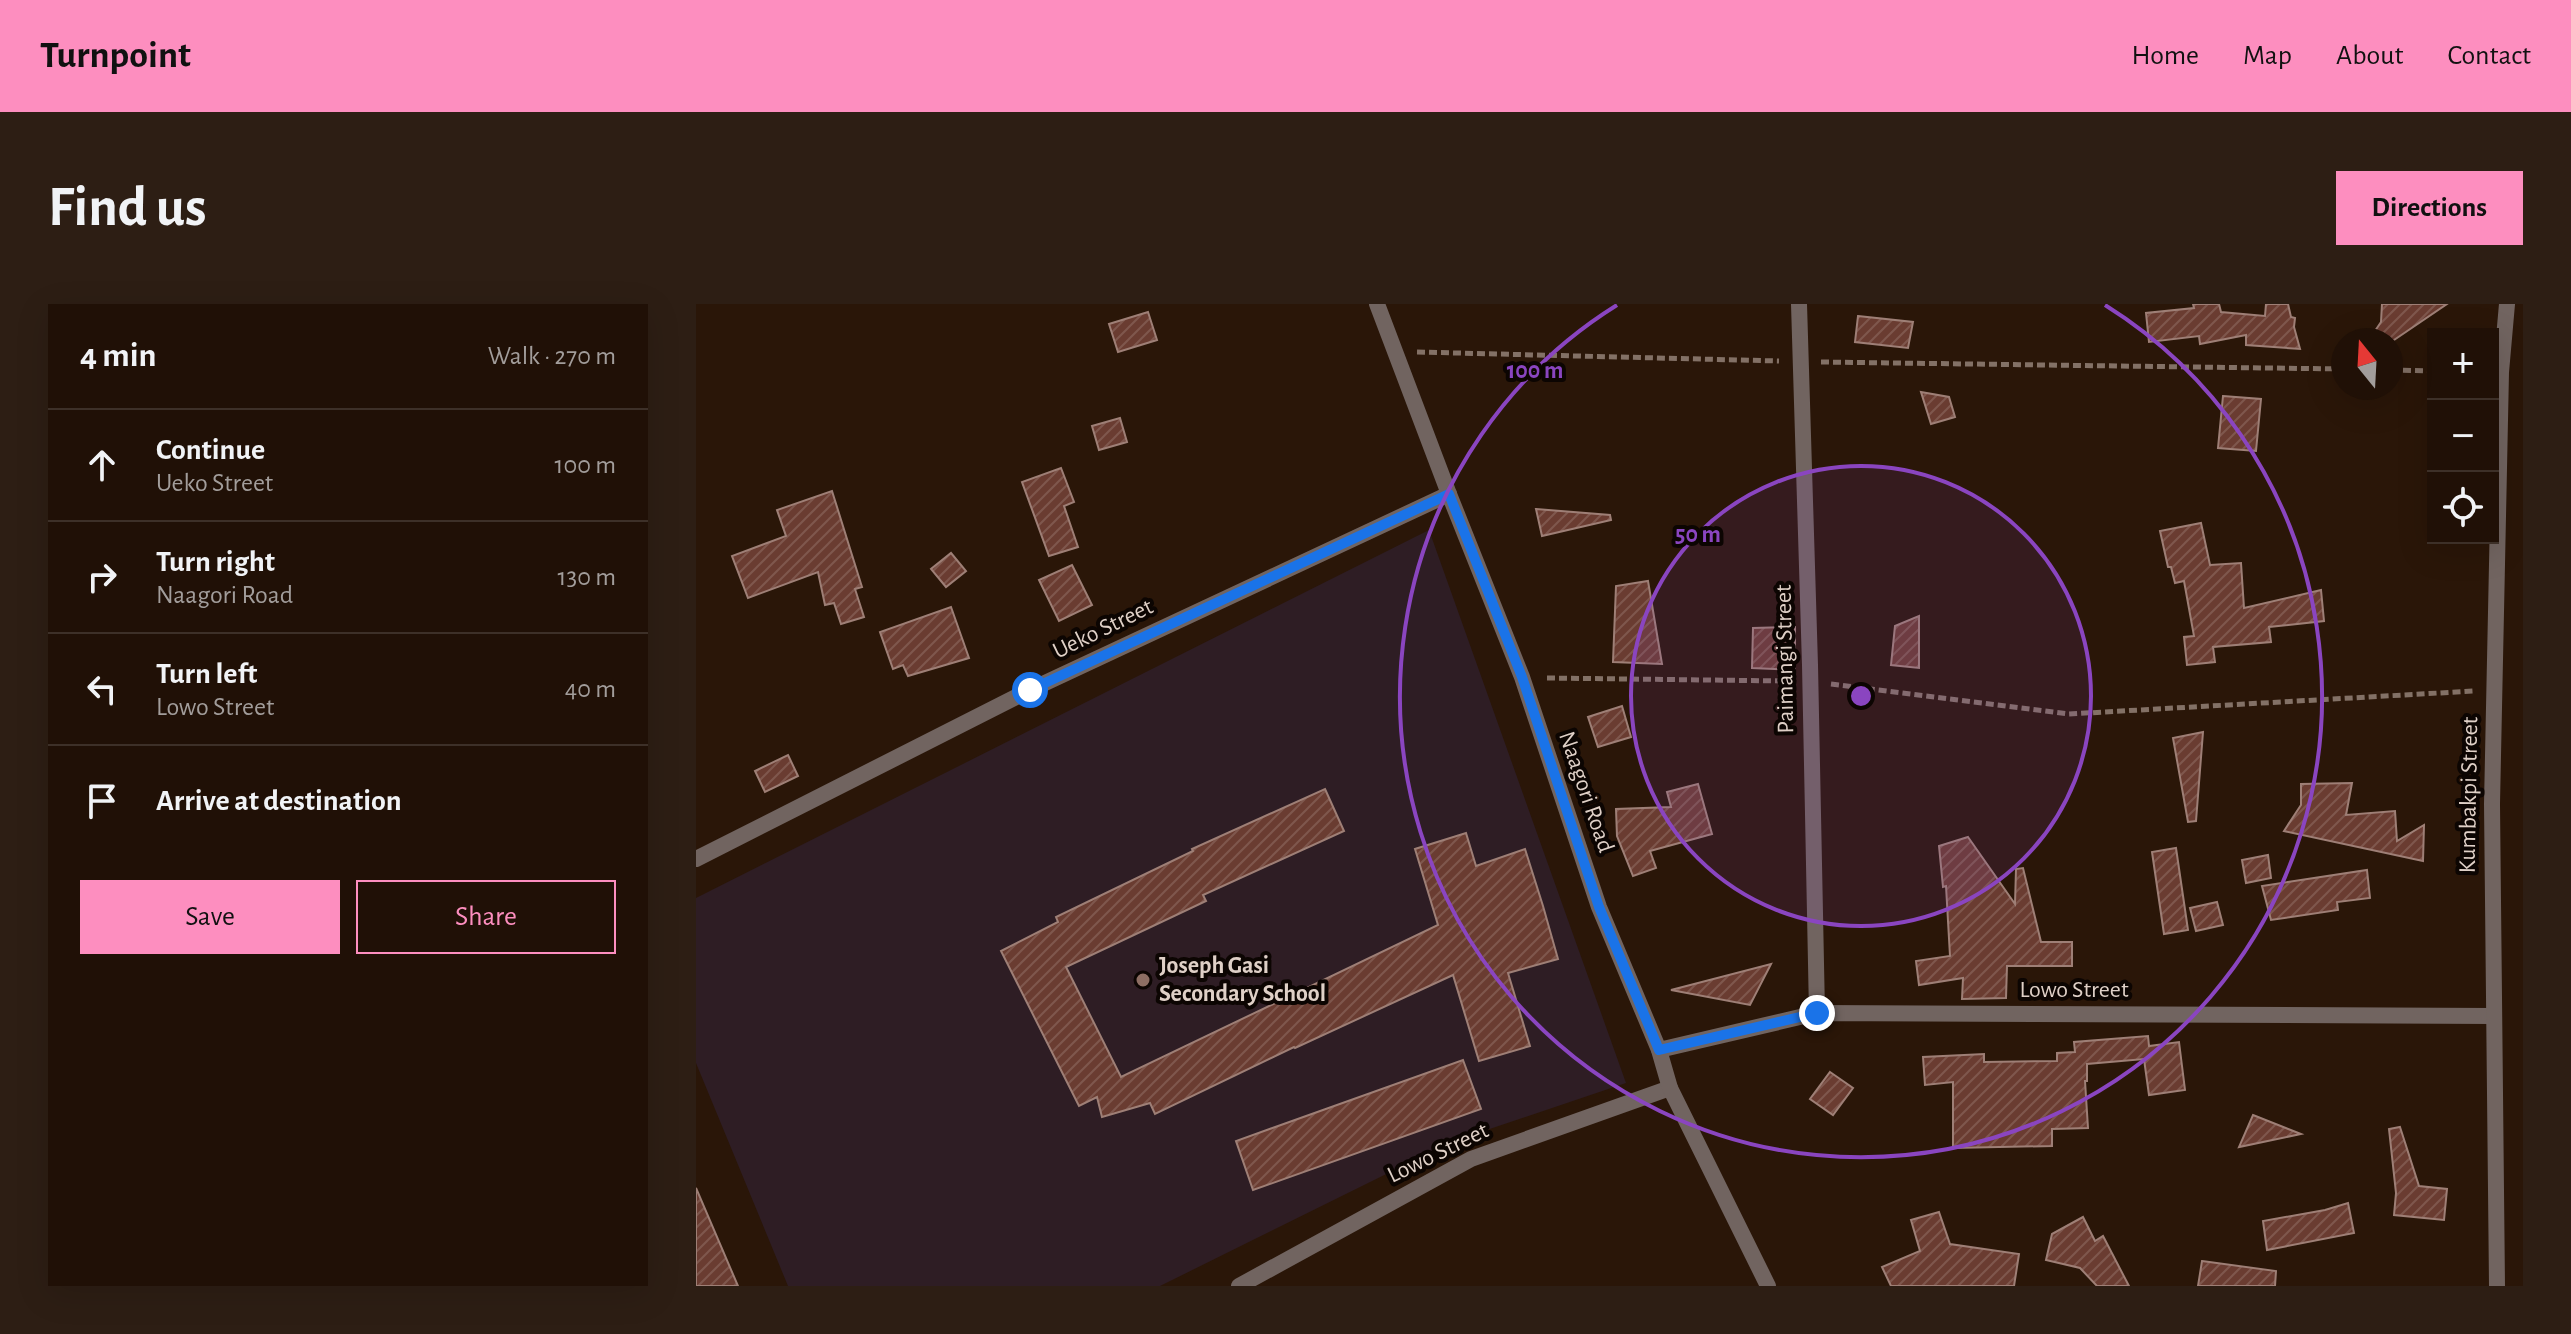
<!DOCTYPE html>
<html lang="en">
<head>
<meta charset="utf-8">
<style>
  :root { --surface:#201006; --page:#2d1e14; --text:#f1f3f6; --muted:#a29d9b; --line:#3d3028; --accent:#fd8ebf }
  body { margin:0; font-family:"Alegreya Sans",sans-serif; background:var(--page); color:var(--text) }
  .controls { position:absolute; right:24px; top:24px; display:grid; overflow:hidden; border-radius:0px; box-shadow:0 8px 32px #0002 }
  .controls button { width:72px; height:72px; display:grid; place-items:center; padding:0; border:0; border-bottom:2px solid var(--line); background:var(--surface); color:var(--text); font:40px sans-serif }
  .compass { position:absolute; left:1635px; top:24px; width:72px; height:72px; border-radius:50%; background:var(--surface); box-shadow:0 8px 32px #0002; rotate:342deg }
  .stop { position:absolute; width:24px; height:24px; margin:-18px; border:6px solid #1a73e8; border-radius:50%; background:#fff }
  .stop.end { background:#1a73e8; border-color:#fff; box-shadow:0 2px 8px #0008 }
  .list { margin:0; padding:0; list-style:none }
  h2 { display:flex; justify-content:space-between; align-items:center; height:104px; margin:0; padding:0 32px; font-size:34px }
  h2 small { font-size:26px; font-weight:400; color:var(--muted) }
  .list li { display:grid; grid-template-columns:52px 1fr auto; gap:24px; align-items:center; box-sizing:border-box; height:112px; padding:0 32px; border-top:2px solid var(--line) }
  .list b { display:block; font-size:30px; white-space:nowrap }
  .list p { margin:0; font-size:26px; white-space:nowrap; color:var(--muted) }
  .list em { font-size:26px; font-style:normal; color:var(--muted) }
  .actions { display:flex; gap:16px; padding:24px 32px }
  .actions a { flex:1; padding:18px 0; border:2px solid var(--accent); border-radius:0px; text-align:center; font-size:28px; color:var(--accent) }
  .actions .main { background:var(--accent); color:#111 }
  .icon { flex:none; width:44px; height:44px; fill:none; stroke:currentColor; stroke-width:2; stroke-linecap:round; stroke-linejoin:round }
  .map { position:relative; flex:none; width:1827px; height:982px; overflow:hidden; border-radius:0px }
  header { display:flex; align-items:center; gap:48px; box-sizing:border-box; height:112px; padding:0 40px; background:var(--accent); color:#111 }
  header strong { font-size:38px }
  nav { display:flex; gap:44px; margin-inline-start:auto; font-size:28px }
  .intro { display:flex; align-items:center; justify-content:space-between; box-sizing:border-box; height:192px; padding:0 48px }
  h1 { margin:0; font-size:56px }
  .button { padding:20px 36px; border-radius:0px; background:var(--accent); color:#111; font-size:28px; font-weight:700 }
  main { display:flex; gap:48px; padding:0 48px }
  aside { flex:1; background:var(--surface); border-radius:0px; box-shadow:0 8px 32px #0002 }
  .map>svg:first-child { display:block }
  .education { fill:#2e1d24 }
  .building { fill:url(#building-hatch); stroke:#9e7f76; stroke-width:2 }
  .lines { fill:none; stroke-linecap:round; stroke-linejoin:round }
  .path { stroke:#837166; stroke-width:5; stroke-dasharray:8 4; stroke-linecap:butt }
  .minor { stroke:#716460; stroke-width:16 }
  .tertiary { stroke:#716460; stroke-width:16 }
  .route { stroke:#1a73e8; stroke-width:10 }
  .ring { fill:none; stroke:#8a45c0; stroke-width:4 }
  .education-dot { fill:#8d6e63; stroke:#0c0502; stroke-width:3 }
  .labels { text-anchor:middle; dominant-baseline:central; stroke-width:8; stroke-linejoin:round; paint-order:stroke }
  .street-label { font-size:24px; fill:#dfd0c7; stroke:#0c0502 }
  .poi-label { font-size:24px; font-weight:bold; fill:#dfd0c7; stroke:#0c0502; text-anchor:start }
  .centre { fill:#8a45c0; stroke:#0c0502; stroke-width:4 }
  .ring-label { font-size:24px; text-anchor:middle; font-weight:bold; fill:#8a45c0; stroke:#0c0502; stroke-width:8; stroke-linejoin:round; paint-order:stroke }
</style>
</head>
<body>
<header>
<strong>Turnpoint</strong>
<nav><a>Home</a><a>Map</a><a>About</a><a>Contact</a></nav>
</header>
<div class="intro"><h1>Find us</h1><a class="button">Directions</a></div>
<main>
<aside>
<h2>4 min<small>Walk · 270 m</small></h2>
<ul class="list">
<li><svg class="icon" aria-label="ahead" viewBox="0 0 24 24"><path d="M12 20V5M6 11l6-6 6 6"/></svg><div><b>Continue</b><p>Ueko Street</p></div><em>100 m</em></li>
<li><svg class="icon" aria-label="right" viewBox="0 0 24 24"><path d="M7 20v-9h11M14 6l5 5-5 5"/></svg><div><b>Turn right</b><p>Naagori Road</p></div><em>130 m</em></li>
<li><svg class="icon" aria-label="left" viewBox="0 0 24 24"><path d="M17 20v-9H6M10 6l-5 5 5 5"/></svg><div><b>Turn left</b><p>Lowo Street</p></div><em>40 m</em></li>
<li><svg class="icon" aria-label="arrive" viewBox="0 0 24 24"><path d="M6 21V4h12l-3 4 3 4H6"/></svg><div><b>Arrive at destination</b></div></li>
</ul>
<div class="actions"><a class="main">Save</a><a>Share</a></div>
</aside>
<div class="map">
<svg width="1827" height="982" viewBox="0 0 1827 982">
  <defs>
    <pattern id="building-hatch" width="6" height="6" patternUnits="userSpaceOnUse" patternTransform="scale(2)"><rect width="6" height="6" fill="#6a3c31"/><path d="M-1 1l2-2M0 6l6-6M5 7l2-2" fill="none" stroke="#7f574d"/></pattern>
  </defs>
  <rect width="100%" height="100%" fill="#2a1608"/>
  <path class="education" d="M733 226 930 779 755 838 464 982H92L0 759V594Z"/>
  <g class="building">
    <path d="M1497 0H1523L1525 8 1569 12 1570 0H1592L1595 13 1599 14 1598 23 1604 45 1550 41V31L1504 40 1503 32 1453 38 1450 9 1498 4Z"/>
    <path d="M1686 0H1751L1695 38 1673 36 1685 18Z"/>
    <path d="M452 8 461 36 422 48 413 20Z"/>
    <path d="M1162 12 1217 18 1212 44 1159 38Z"/>
    <path d="M1225 88 1253 93 1259 113 1235 120Z"/>
    <path d="M1527 92 1565 95 1560 147 1522 144Z"/>
    <path d="M424 114 431 138 403 146 396 122Z"/>
    <path d="M365 164 378 198 368 202 382 243 353 252 326 178Z"/>
    <path d="M136 187 166 283 159 285 168 313 145 320 138 299 129 301 122 268 52 294 36 252 90 232 81 206Z"/>
    <path d="M840 205 914 211 915 216 846 232Z"/>
    <path d="M1505 219 1514 261 1545 259 1548 304 1625 286 1628 317 1573 323 1575 338 1517 343 1519 358 1491 361 1488 333 1498 332 1488 277 1479 279 1475 263H1472L1464 227Z"/>
    <path d="M255 249 270 267 250 283 235 265Z"/>
    <path d="M376 261 396 301 363 317 343 276Z"/>
    <path d="M952 277 966 360 917 358 920 282Z"/>
    <path d="M255 303 273 354 212 372 207 361 197 365 184 328Z"/>
    <path d="M1223 312V364L1195 361 1199 322Z"/>
    <path d="M1099 323V366L1056 364 1057 324Z"/>
    <path d="M926 402 935 433 902 443 892 413Z"/>
    <path d="M1507 428 1500 517 1492 518 1477 434Z"/>
    <path d="M92 451 102 472 69 488 59 467Z"/>
    <path d="M1656 479 1650 511 1699 507 1701 537 1728 521 1727 557 1588 527 1605 501V480Z"/>
    <path d="M1002 480 1016 530 954 547 960 564 937 572 921 532 920 505 975 503 971 488Z"/>
    <path d="M629 485 648 527 507 591 510 597 370 663 425 773 742 621 719 545 770 529 780 562 829 545 847 602 862 655 812 669 834 742 783 757 757 671 599 744 598 743 459 810 454 799 406 813 401 793 383 802 305 647 362 618 360 613 497 547 496 545Z"/>
    <path d="M1272 533 1319 600 1320 565 1327 564 1345 638H1376V662H1311L1310 694 1266 695 1267 674 1223 681 1220 657 1254 652 1250 582 1247 583 1243 542Z"/>
    <path d="M1480 544 1492 626 1468 630 1456 548Z"/>
    <path d="M1572 551 1575 574 1550 579 1546 556Z"/>
    <path d="M1671 566 1674 594 1641 598 1642 606 1575 616 1566 582Z"/>
    <path d="M1521 598 1527 621 1500 627 1494 604Z"/>
    <path d="M1075 660 1054 701 975 686Z"/>
    <path d="M1452 732 1453 742 1483 738 1489 786 1453 791 1448 755 1391 760V777H1389L1392 824 1356 825V842L1257 844V778L1229 781 1227 753 1288 750V758L1361 757V749L1379 748 1378 738Z"/>
    <path d="M767 756 785 805 557 886 540 837Z"/>
    <path d="M1134 768 1157 784 1137 811 1114 795Z"/>
    <path d="M1557 811 1605 830 1543 843Z"/>
    <path d="M1704 823 1723 882 1751 885 1748 916 1698 911 1700 889 1693 825Z"/>
    <path d="M0 884 42 982H0Z"/>
    <path d="M1652 899 1658 929 1571 946 1567 917 1629 906Z"/>
    <path d="M1243 908 1254 940 1323 950 1318 982H1195L1186 963 1224 947 1215 916Z"/>
    <path d="M1387 913 1399 937 1407 932 1433 982H1401L1384 964 1350 956 1356 930Z"/>
    <path d="M1506 957 1580 967 1579 982H1502Z"/>
  </g>
  <g class="lines">
    <g class="path">
      <path d="M721 48 1083 57"/>
      <path d="M1125 58 1647 65"/>
      <path d="M1695 66 1737 67"/>
      <path d="M851 374 1093 377"/>
      <path d="M1135 380 1373 410 1778 387"/>
    </g>
    <g class="minor">
      <path d="M1103 0 1114 361 1121 709"/>
      <path d="M0 555 334 386 753 190"/>
      <path d="M963 746 1121 709 1797 712"/>
      <path d="M543 982 775 855 974 784"/>
      <path d="M1801 982 1796 500 1805 68 1811 0"/>
    </g>
    <path class="tertiary" d="M681 0 753 190 826 373 903 603 963 746 974 784 1072 982"/>
  </g>
  <g class="lines">
    <path class="route" d="M334 386 753 190 826 373 903 603 963 746 1121 709"/>
  </g>
  <circle cx="1165" cy="392" r="230" fill="#8a45c0" fill-opacity=".12"/>
  <g class="ring">
    <circle cx="1165" cy="392" r="230"/>
    <path d="M1409 1A461 461 0 1 1 921 1"/>
  </g>
  <circle class="education-dot" cx="447" cy="676" r="8"/>
  <g class="labels">
    <g class="street-label">
      <text transform="translate(407 325) rotate(-26)">Ueko Street</text>
      <text transform="translate(1089 355) rotate(-91)">Paimangi Street</text>
      <text transform="translate(890 488) rotate(71)">Naagori Road</text>
      <text transform="translate(1773 491) rotate(-89)">Kumbakpi Street</text>
      <text x="1378" y="686">Lowo Street</text>
      <text transform="translate(742 849) rotate(-26)">Lowo Street</text>
    </g>
    <g class="poi-label">
      <text x="463" y="662">Joseph Gasi<tspan x="463" dy="28">Secondary School</tspan></text>
    </g>
  </g>
  <circle cx="1165" cy="392" r="12" class="centre"/>
  <g class="ring-label">
    <text x="839" y="74">100 m</text>
    <text x="1002" y="238">50 m</text>
  </g>
</svg>
<div class="controls">
<button>+</button>
<button>−</button>
<button><svg class="icon" aria-label="locate" viewBox="0 0 24 24"><circle cx="12" cy="12" r="6"/><path d="M12 2v4M12 18v4M2 12h4M18 12h4"/></svg></button>
</div>
<svg class="compass" viewBox="-18 -18 36 36"><path d="M0-13l5 13h-10z" fill="#e53935"/><path d="M0 13l5-13h-10z" fill="#a29d9b"/></svg>
<div class="stop" style="left:334px;top:386px"></div>
<div class="stop end" style="left:1121px;top:709px"></div>
</div>
</main>
</body>
</html>
